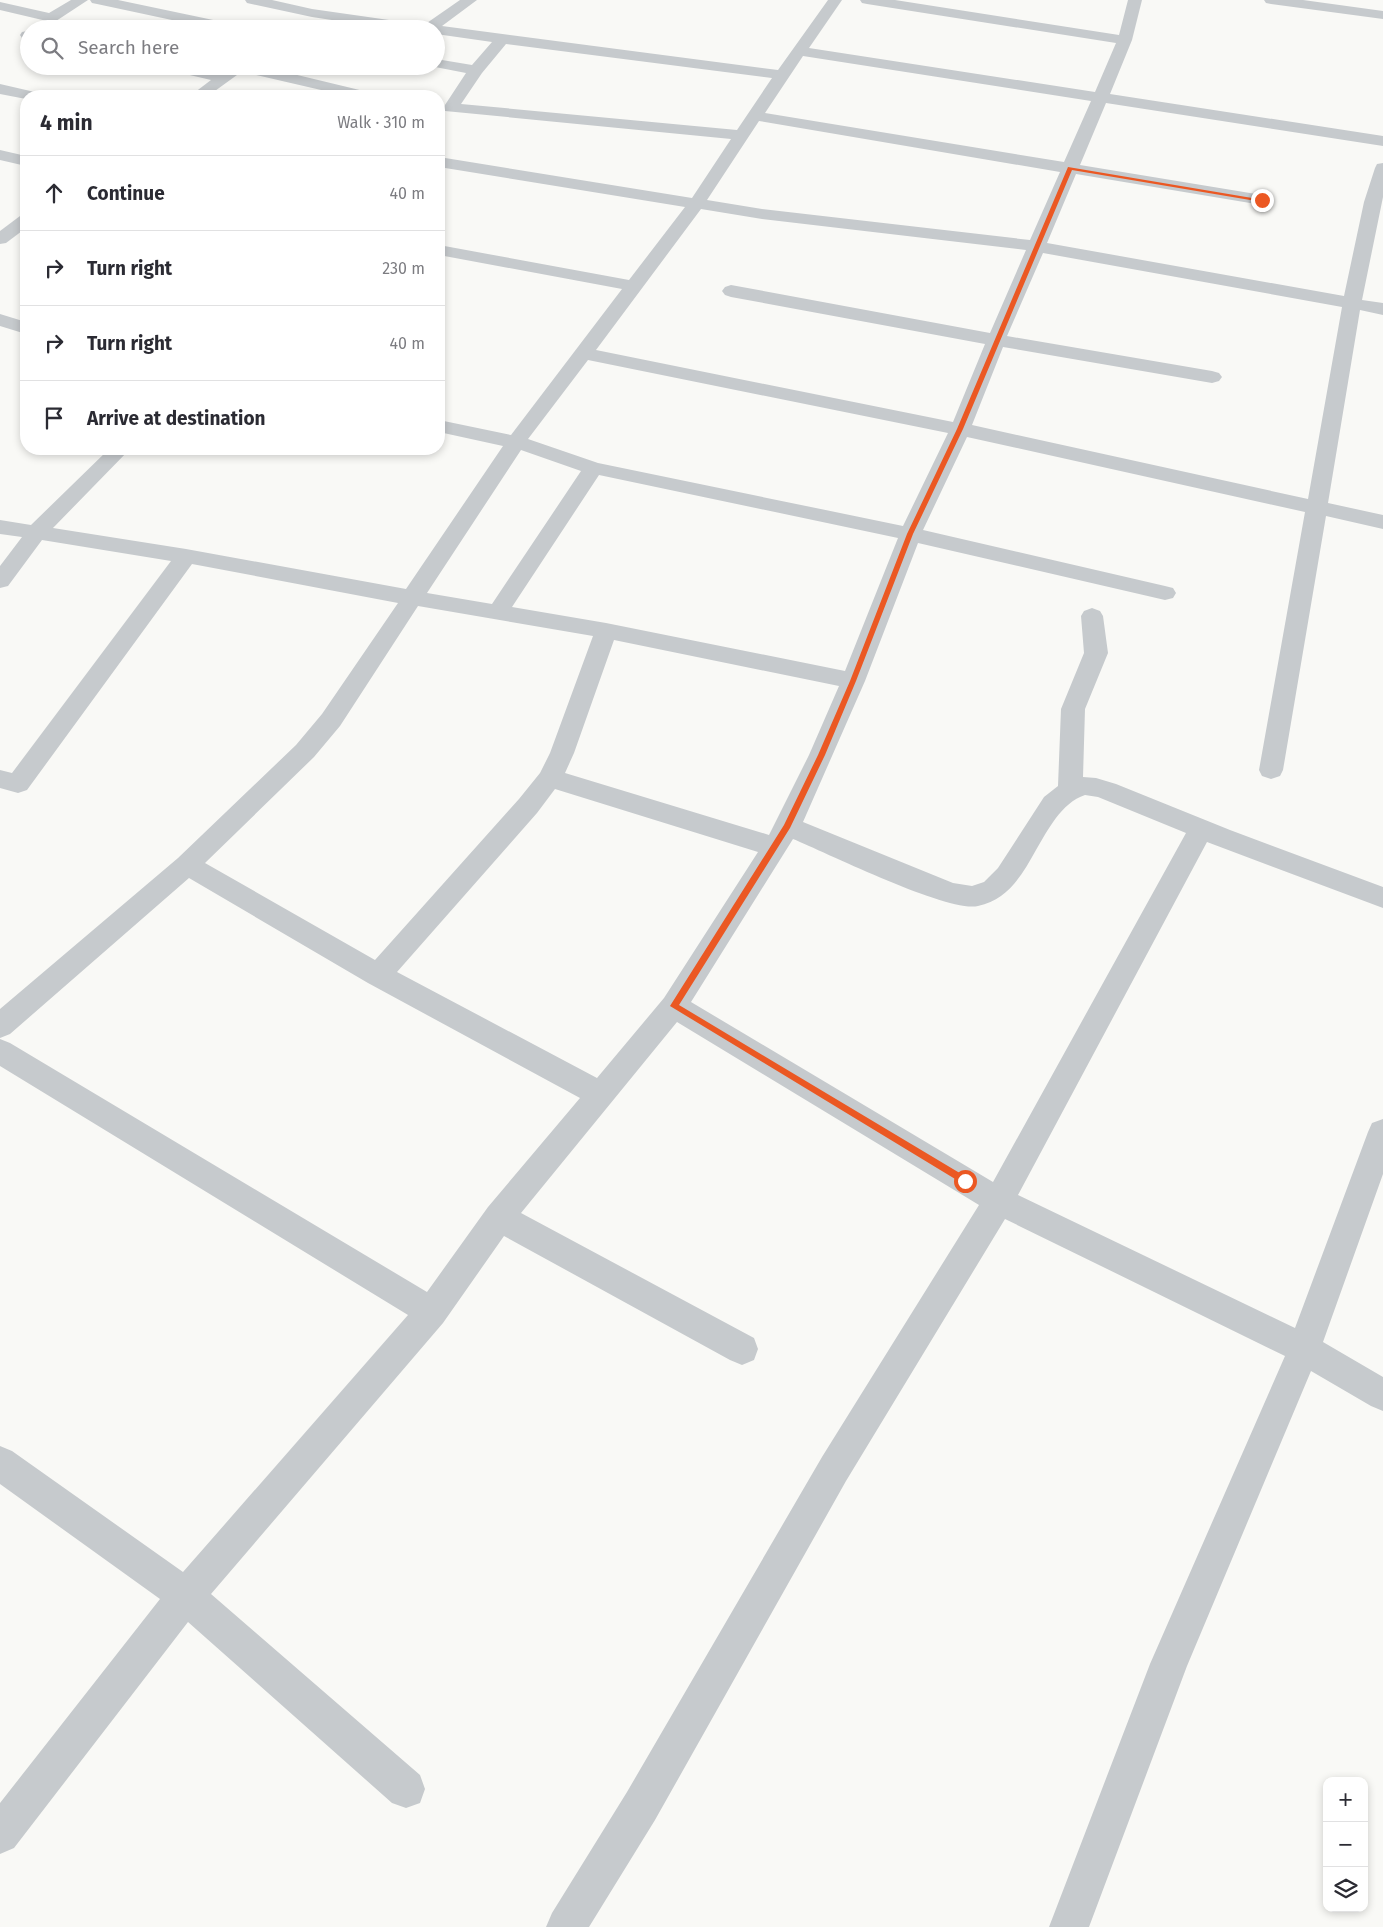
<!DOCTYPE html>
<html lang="en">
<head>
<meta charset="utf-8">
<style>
  :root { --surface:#fff; --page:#f7f7f7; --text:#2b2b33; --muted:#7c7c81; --line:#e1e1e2 }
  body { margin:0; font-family:"Fira Sans",sans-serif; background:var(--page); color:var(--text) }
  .controls { position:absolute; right:15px; bottom:15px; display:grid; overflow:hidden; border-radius:10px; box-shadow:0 2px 8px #0003 }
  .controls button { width:45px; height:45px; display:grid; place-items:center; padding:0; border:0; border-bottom:1px solid var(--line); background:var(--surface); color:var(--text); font:25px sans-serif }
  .stop { position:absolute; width:15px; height:15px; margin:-11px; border:4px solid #eb5823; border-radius:50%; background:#fff }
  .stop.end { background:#eb5823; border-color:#fff; box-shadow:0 1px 5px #0008 }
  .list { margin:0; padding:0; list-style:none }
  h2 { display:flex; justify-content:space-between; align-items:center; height:65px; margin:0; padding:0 20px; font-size:21px }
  h2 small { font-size:16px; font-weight:400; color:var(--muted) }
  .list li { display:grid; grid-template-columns:32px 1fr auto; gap:15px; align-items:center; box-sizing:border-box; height:75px; padding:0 20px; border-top:1px solid var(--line) }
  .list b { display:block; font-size:19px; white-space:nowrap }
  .list em { font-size:16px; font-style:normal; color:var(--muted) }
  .icon { flex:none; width:28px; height:28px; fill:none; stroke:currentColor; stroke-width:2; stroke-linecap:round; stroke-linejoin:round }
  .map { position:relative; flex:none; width:1383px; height:1927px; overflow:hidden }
  .search { position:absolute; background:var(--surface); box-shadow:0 2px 8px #0003; left:20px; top:20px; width:425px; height:55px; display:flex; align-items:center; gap:12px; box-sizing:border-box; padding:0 18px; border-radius:28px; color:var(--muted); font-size:19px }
  .panel { position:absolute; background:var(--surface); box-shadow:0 2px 8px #0003; left:20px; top:90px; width:425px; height:365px; border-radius:20px }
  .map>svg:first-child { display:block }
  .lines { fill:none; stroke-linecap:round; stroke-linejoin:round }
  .minor { fill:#c6cacd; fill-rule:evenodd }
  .route { fill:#eb5823 }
</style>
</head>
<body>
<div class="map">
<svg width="1383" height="1927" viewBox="0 0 1383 1927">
  <rect width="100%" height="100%" fill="#f9f9f6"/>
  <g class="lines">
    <g class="minor">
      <path d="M71 0H88L56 21 51 22 0 10V2L49 13Z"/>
      <path d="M90 0H118L237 25 242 26 244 29H214L97 4 92 3Z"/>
      <path d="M245 0H272L312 9 424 25 460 0H477L442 26 778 70 828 0H842L809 48 1095 92 1116 43 867 4 862 3 860 0H895L1119 35 1128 0H1142L1132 40 1110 94 1383 136V146L1106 103 1080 165 1262 195 1268 196 1271 200 1268 204 1262 205 1076 174 1047 243 1344 296 1364 202 1375 168 1377 164 1383 163V197L1362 300 1383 303V315L1360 310 1328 503 1383 515V529L1326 516 1283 770 1280 776 1271 779 1262 776 1259 770 1305 512 967 437 923 530 1165 586 1173 588 1176 593 1173 598 1165 600 918 543 865 681 803 822 953 883 972 886 984 882 998 868 1044 797 1058 786 1061 709 1084 653 1081 616 1084 611 1092 608 1100 611 1103 616 1108 653 1085 709 1083 777 1096 778 1116 784 1230 830 1383 887V908L1207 842 1018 1195 1295 1328 1368 1132 1372 1123 1383 1119V1174L1323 1342 1383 1377V1411L1371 1406 1311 1371 1187 1666 1089 1927H1049L1150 1664 1285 1356 1005 1219 846 1481 655 1820 589 1927H546L552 1913 627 1792 822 1457 979 1205 677 1022 521 1213 754 1338 758 1349 754 1360 742 1365 730 1360 504 1236 443 1323 211 1594 420 1775 425 1789 420 1803 406 1808 392 1803 188 1622 14 1848 0 1854V1803L160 1599 0 1484V1446L12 1451 183 1572 408 1315 0 1066V1039L10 1043 427 1292 488 1207 580 1098 368 983 189 878 10 1034 0 1038V1009L178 858 296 745 322 714 398 603 192 564 27 790 18 793 0 788V770L12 773 171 561 42 540 8 586 0 588V566L22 537 0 534V520L31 525 109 449H130L53 528 186 549 406 589 503 446 439 432V420L511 435 622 289 439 255V245L629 280 685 207 439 167V157L692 198 731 139 445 111 443 108 466 73 430 66H436V59L472 65 492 42 436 34V29H391L312 17 247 3ZM506 44 772 78 737 130 461 104 482 73ZM803 56 1091 101 1064 162 765 113ZM759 121 1060 172 1030 240 762 209 707 200ZM701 209 762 219 1026 250 990 333 731 285 725 287 722 291 725 295 731 297 985 344 953 422 596 350ZM1043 253 1342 307 1308 499 972 425 1003 347 1212 383 1219 381 1222 377 1219 373 1212 371 1007 336ZM588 360 948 433 903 526 598 463 528 439ZM521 450 581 471 492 604 427 593ZM599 475 898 538 845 671 606 623 512 607ZM418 606 593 636 550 753 540 773 519 799 375 960 205 863 314 757 340 726ZM614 640 839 686 809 755 769 835 565 773 574 753ZM555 789 758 852 664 998 597 1078 397 972 537 813ZM1085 795 1098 797 1186 833 993 1182 691 1002 793 839C827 853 948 913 978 906 1008 900 1022 875 1036 850 1048 830 1061 803 1085 795Z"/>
      <path d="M1264 0H1303L1383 11V19L1271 4 1266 3Z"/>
      <path d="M27 31H29V39L22 38 20 35 22 32Z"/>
      <path d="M162 66H191L221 73 232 66H260L372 93 374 96H347L239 71 237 75 208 96H190L211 80 164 69Z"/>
      <path d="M0 84 39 93 41 96H26V99L0 94Z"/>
      <path d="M0 150 26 156V166L0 160Z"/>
      <path d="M26 215V228L6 243 0 244V231L20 216Z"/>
      <path d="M0 314 26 322V334L0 326Z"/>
    </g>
  </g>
  <path class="route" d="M1068 167 1264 200 1262 202 1072 170 963 429 913 534 856 681 825 755 790 828 679 1005 968 1178 969 1181 965 1185 670 1006 784 825 818 755 850 681 907 534 957 429Z"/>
</svg>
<div class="controls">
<button>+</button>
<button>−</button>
<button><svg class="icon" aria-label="layers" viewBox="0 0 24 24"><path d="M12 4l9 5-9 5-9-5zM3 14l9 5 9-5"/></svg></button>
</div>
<div class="stop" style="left:965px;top:1181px"></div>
<div class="stop end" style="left:1262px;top:200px"></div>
<div class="search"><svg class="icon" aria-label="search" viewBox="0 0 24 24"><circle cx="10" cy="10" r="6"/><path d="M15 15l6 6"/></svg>Search here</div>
<section class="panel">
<h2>4 min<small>Walk · 310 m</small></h2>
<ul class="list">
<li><svg class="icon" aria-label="ahead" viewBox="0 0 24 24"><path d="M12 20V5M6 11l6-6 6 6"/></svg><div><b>Continue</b></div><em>40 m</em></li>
<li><svg class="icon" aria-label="right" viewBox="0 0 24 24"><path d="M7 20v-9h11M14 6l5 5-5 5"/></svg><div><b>Turn right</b></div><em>230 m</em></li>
<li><svg class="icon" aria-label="right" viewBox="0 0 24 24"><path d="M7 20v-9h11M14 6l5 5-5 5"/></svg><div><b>Turn right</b></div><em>40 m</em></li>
<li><svg class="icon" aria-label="arrive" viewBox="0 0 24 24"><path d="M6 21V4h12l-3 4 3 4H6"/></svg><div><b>Arrive at destination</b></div></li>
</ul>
</section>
</div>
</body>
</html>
